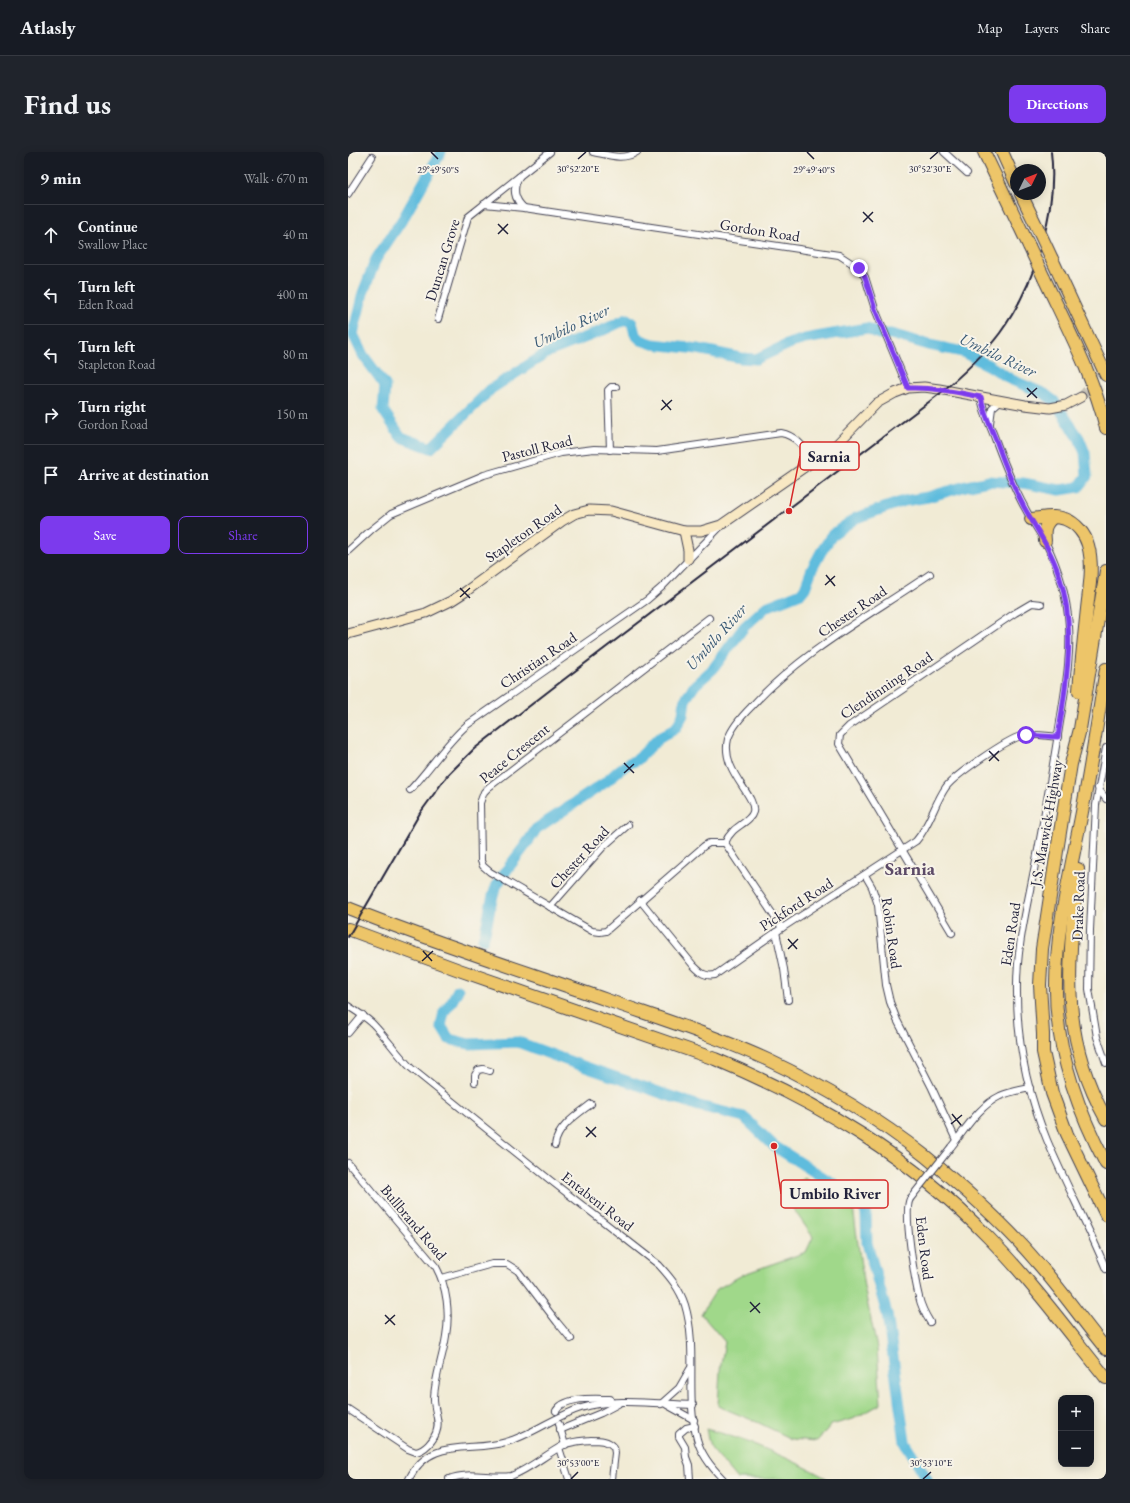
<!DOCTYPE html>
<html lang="en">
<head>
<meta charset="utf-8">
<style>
  :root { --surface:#171b24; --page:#20242c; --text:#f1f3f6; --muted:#9ea1a6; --line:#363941; --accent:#7c3aed }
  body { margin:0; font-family:"EB Garamond",serif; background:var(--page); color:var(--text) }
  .controls { position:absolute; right:12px; bottom:12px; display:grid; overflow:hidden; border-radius:8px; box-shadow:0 2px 10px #0003 }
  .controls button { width:36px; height:36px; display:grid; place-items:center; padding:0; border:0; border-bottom:1px solid var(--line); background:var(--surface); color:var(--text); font:20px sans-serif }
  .compass { position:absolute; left:662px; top:12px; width:36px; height:36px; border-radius:50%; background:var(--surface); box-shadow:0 2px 10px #0003; rotate:47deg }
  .stop { position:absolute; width:12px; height:12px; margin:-9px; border:3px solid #7c3aed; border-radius:50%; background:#fff }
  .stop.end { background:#7c3aed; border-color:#fff; box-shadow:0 1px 4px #0008 }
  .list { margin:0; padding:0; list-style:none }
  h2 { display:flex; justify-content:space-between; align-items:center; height:52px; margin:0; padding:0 16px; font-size:17px }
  h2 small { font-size:13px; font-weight:400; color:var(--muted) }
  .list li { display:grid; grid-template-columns:26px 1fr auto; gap:12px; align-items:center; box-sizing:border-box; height:60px; padding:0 16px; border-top:1px solid var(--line) }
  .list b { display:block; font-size:15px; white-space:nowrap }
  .list p { margin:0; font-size:13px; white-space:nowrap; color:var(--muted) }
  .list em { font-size:13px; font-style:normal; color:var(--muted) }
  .actions { display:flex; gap:8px; padding:12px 16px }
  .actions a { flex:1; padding:9px 0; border:1px solid var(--accent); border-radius:8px; text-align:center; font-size:14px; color:var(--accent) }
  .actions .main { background:var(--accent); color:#fff }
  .icon { flex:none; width:22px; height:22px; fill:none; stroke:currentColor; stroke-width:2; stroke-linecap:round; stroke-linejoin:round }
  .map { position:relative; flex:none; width:758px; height:1327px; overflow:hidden; border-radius:8px }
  header { display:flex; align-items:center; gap:24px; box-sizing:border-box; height:56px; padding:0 20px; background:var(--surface); border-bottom:1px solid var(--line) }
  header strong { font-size:19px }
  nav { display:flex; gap:22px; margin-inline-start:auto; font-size:14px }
  .intro { display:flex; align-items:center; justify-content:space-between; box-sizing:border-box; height:96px; padding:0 24px }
  h1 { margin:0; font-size:28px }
  .button { padding:10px 18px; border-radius:8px; background:var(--accent); color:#fff; font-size:14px; font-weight:700 }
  main { display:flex; gap:24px; padding:0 24px }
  aside { flex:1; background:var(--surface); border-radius:8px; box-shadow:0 2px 10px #0003 }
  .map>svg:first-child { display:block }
  .green { fill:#a0d88a; stroke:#617d62 }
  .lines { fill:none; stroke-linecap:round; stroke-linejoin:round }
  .river { stroke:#5fbcdd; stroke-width:11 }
  .secondary-tunnel { stroke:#c8c3b6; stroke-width:9; stroke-dasharray:9 4.5; stroke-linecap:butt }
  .street-casing { stroke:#414052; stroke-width:8 }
  .secondary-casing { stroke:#414052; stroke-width:11 }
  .highway-casing { stroke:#414052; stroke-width:14 }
  .street { stroke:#fff; stroke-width:6 }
  .secondary { stroke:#f8e8c3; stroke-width:9 }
  .highway { stroke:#edc569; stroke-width:12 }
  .rail { stroke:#22223b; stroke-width:2 }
  .street-bridge-casing { stroke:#414052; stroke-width:8; stroke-linecap:butt }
  .highway-bridge-casing { stroke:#414052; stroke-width:14; stroke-linecap:butt }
  .street-bridge { stroke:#fff; stroke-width:6 }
  .highway-bridge { stroke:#edc569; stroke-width:12 }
  .route { stroke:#7c3aed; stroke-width:5 }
  .ticks { fill:none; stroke:#22223b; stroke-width:1.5 }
  .labels { text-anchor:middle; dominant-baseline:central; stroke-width:4; stroke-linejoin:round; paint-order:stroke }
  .street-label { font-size:15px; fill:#22223b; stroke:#f7f3e8 }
  .water-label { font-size:16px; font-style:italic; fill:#375874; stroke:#f7f3e8 }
  .district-label { font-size:19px; font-weight:bold; fill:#5c4a67; stroke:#f7f3e8 }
  .ticks-label { font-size:10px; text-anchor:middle; fill:#22223b; stroke:#f7f3e8; stroke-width:4; stroke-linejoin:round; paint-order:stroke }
  .leader { fill:none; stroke:#d62828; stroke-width:1.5 }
  .callout-dot { fill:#d62828; stroke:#f7f3e8; stroke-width:1.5 }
  .callout { fill:#f7f3e8; stroke:#d62828; stroke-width:1.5 }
  .callout-label { font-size:16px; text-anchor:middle; font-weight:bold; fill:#22223b }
</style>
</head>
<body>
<header>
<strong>Atlasly</strong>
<nav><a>Map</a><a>Layers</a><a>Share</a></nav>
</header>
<div class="intro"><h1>Find us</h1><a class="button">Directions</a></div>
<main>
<aside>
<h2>9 min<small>Walk · 670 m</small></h2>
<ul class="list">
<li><svg class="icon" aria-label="ahead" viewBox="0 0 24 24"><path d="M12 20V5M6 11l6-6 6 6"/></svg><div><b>Continue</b><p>Swallow Place</p></div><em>40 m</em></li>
<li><svg class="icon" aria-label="left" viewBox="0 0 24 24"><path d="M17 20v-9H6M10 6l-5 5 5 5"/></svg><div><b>Turn left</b><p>Eden Road</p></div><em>400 m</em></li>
<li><svg class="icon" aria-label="left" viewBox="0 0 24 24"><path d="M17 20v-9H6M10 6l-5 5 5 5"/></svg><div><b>Turn left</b><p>Stapleton Road</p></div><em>80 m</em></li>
<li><svg class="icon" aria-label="right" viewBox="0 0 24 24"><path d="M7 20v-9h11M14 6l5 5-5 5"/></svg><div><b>Turn right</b><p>Gordon Road</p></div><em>150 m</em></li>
<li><svg class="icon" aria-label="arrive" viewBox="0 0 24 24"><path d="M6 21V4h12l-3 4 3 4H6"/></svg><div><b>Arrive at destination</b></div></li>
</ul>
<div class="actions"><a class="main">Save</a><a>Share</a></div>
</aside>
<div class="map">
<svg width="758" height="1327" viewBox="0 0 758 1327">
  <rect width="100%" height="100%" fill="#f7f3e8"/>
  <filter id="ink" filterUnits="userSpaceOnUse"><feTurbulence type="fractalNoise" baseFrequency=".025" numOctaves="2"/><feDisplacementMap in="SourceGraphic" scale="8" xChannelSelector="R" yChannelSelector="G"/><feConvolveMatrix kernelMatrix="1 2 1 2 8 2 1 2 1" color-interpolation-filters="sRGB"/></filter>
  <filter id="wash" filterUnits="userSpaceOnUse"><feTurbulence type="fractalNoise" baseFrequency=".012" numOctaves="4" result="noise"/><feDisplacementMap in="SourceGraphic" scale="16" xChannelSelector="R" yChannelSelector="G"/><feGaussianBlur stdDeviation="0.9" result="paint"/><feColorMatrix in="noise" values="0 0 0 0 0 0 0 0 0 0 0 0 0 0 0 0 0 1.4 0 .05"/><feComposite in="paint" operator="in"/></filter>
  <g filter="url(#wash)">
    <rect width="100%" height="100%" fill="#f1ebd5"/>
    <g class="green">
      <path d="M456 1025 505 1056 516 1135 529 1196 533 1252 505 1267 483 1273 469 1289 444 1287 411 1271 370 1254 372 1218 377 1190 353 1162 369 1137 396 1122 458 1100 465 1085 434 1041Z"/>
      <path d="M358 1277C401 1288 441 1306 480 1327H389L362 1295Z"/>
    </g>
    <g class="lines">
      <g class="river">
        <path d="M93 0 56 65 28 107 15 141 5 182 15 203 37 233 35 258 53 285 83 296 143 237 202 199 251 180 279 167 284 171 287 182 293 188 305 192 350 197 393 206 408 207 443 191 457 187 519 176 531 182H543L581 193 615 200 642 214 664 228 697 242 706 249 731 286 737 301 739 324 731 335 712 338 675 331 640 329 618 334 580 345 556 349 508 366 485 382 473 400 464 417 457 436 453 441 418 455 396 475 365 517 347 533 337 548 335 563 328 576 310 587 289 608 281 611 270 619 258 630 188 677C177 697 160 713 149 733 141 749 141 770 135 787"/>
        <path d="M110 838 104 849 96 860 93 874 101 887 121 892 170 890 226 911 351 954 396 965 426 994 509 1047 518 1060 519 1091 539 1162 557 1290 579 1327"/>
      </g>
    </g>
  </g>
  <g filter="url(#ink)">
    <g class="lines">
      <path class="secondary-tunnel" d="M733 245 758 215"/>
      <g class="street-casing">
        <g id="street">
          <path d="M245 0C260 3 275 9 289 0"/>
          <path d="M596 0 619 21"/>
          <path d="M171 25C164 37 166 47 176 56"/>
          <path d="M0 42 24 5"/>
          <path d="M136 52 176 56 491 103 511 116 517 125 527 157 560 236"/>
          <path d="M90 167 120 65 202 0"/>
          <path d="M633 245C635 259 641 271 646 284 655 308 664 333 677 356 683 368 691 379 698 391 711 417 719 445 721 474 723 506 717 538 712 570 704 619 696 669 686 718 678 759 668 799 669 841 669 890 680 942 699 988 717 1031 740 1073 758 1117"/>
          <path d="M642 271 644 256 652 249"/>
          <path d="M262 298 260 238 263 235H268"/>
          <path d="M0 399 23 378 43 362 136 323 213 301 246 297 309 299 433 281C449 284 456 296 466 309"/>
          <path d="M361 466 141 635 136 640 132 651 133 709 135 714 142 720 244 779 252 780 258 779 356 694 361 691H377L434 776"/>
          <path d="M758 596 748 653 742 778 741 837 749 885 758 911"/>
          <path d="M750 636 758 647"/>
          <path d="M62 638C82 617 97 592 119 573L299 448 314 435 373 374"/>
          <path d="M377 691C379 686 382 682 385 679 391 673 403 668 405 660 409 643 372 619 380 587 384 575 394 564 403 555 452 501 522 463 582 422"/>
          <path d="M517 723 524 735 530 753 538 833 542 850 549 868 584 936 608 988"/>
          <path d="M292 748 345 813C352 820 356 825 367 823L434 776 568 689C582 673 586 652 598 635 607 623 658 588 673 584 685 581 698 584 710 585"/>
          <path d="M202 755 255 695 280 673"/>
          <path d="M428 780 436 817 440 848"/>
          <path d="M604 781 491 592 492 583 501 574 667 461 684 451 693 452"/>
          <path d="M0 854C8 859 16 864 24 871 38 885 49 902 63 916L202 1028 311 1113C322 1125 332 1137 337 1153 350 1196 337 1244 349 1287 353 1302 364 1316 375 1327"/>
          <path d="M0 881 15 863"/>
          <path d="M127 930V923L130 918 135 917 142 919"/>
          <path d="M207 993C209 975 230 962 243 952"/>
          <path d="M603 995C617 978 631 954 652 944 661 940 672 938 682 936"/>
          <path d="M0 1011 88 1115C99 1135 102 1161 98 1184 95 1205 87 1224 86 1245 85 1257 93 1269 88 1281 85 1289 77 1298 68 1300L60 1297 0 1257"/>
          <path d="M562 1047C555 1059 567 1129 571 1145 573 1154 577 1162 582 1170"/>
          <path d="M94 1126 144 1112H159L170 1119 209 1170 223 1187"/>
          <path d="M313 1252 331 1236 342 1217"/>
          <path d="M319 1253 346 1268"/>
          <path d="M208 1259C216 1244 247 1247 262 1247"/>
          <path d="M211 1272 217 1293"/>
          <path d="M212 1278 253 1261 270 1252"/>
          <path d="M211 1296 221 1327"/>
          <path d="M61 1327C82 1284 123 1301 158 1290 184 1283 207 1264 233 1256 268 1245 308 1252 345 1253"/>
          <path d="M101 1327C120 1319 143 1327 163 1324 182 1317 198 1302 216 1293 224 1289 234 1289 243 1288 252 1288 260 1288 266 1295L267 1301 264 1327"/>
          <path d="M342 1327 341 1313 338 1305 337 1295 331 1285V1282L338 1276 347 1274"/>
        </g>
      </g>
      <g class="secondary-casing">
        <g id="secondary">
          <path d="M336 379 340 398V407"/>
          <path d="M0 482 78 461 103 449 117 440 214 369 226 362 241 358 263 359 336 379H353L373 373 487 294 529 251 547 241 560 236 576 235 591 237 677 253 702 256 718 253 733 245"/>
        </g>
      </g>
      <g class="highway-casing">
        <g id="highway">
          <path d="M636 0 681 94"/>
          <path d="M654 0 668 31"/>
          <path d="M673 42 689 75"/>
          <path d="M704 107 758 223"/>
          <path d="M696 126C719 175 745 223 758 276"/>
          <path d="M683 367C694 366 707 363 717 367 728 371 737 382 740 393 746 414 741 437 739 457 736 485 733 512 731 539"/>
          <path d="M697 389C696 378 696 373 705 365"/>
          <path d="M758 419 732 577 723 612 709 699 694 797 692 833 695 882V900L704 941 719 982 758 1063"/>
          <path d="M758 517C750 565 743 613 734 660 723 718 708 775 708 833 707 896 729 957 758 1012"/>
          <path d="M730 717C721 810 710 881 758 967"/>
          <path d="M0 756C85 790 173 818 259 848 313 867 368 884 420 908 475 934 529 966 577 1004 616 1036 655 1070 688 1109 713 1137 734 1168 758 1197"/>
          <path d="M0 777 111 818 367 907C470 950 563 1005 641 1086 684 1130 720 1179 758 1226"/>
        </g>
      </g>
      <use href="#street" class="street"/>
      <use href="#secondary" class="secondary"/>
      <use href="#highway" class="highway"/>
      <path class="rail" d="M0 785 72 661 99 624 126 597 206 535 590 243C613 224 634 205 652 181 687 133 710 59 703 0"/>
      <g class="street-bridge-casing">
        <path id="street-bridge" d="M562 1047 603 995"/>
      </g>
      <g class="highway-bridge-casing">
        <g id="highway-bridge">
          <path d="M689 75 704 107"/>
          <path d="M681 94 696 126"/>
        </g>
      </g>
      <use href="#street-bridge" class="street-bridge"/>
      <use href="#highway-bridge" class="highway-bridge"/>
    </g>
  </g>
  <g class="lines" filter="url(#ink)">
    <path class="route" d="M511 116 517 125 527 157 560 236C585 235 608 240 633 245 636 261 642 274 648 288 656 311 665 334 676 355 689 378 703 398 711 423 729 476 718 532 710 585L678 583"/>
  </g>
  <path class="ticks" d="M83 0 90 7M459 0 466 7M230 7 238 0M582 7 590 0M515 60 525 70M515 70 525 60M150 72 160 82M150 82 160 72M679 236 689 246M679 245 689 236M314 248 323 258M313 258 324 248M478 423 487 434M477 433 487 424M112 436 122 446M112 445 122 436M641 599 651 609M641 609 651 599M276 611 286 621M276 621 286 612M440 787 449 797M440 797 450 787M75 799 84 809M74 809 85 799M604 962 613 973M603 972 614 963M238 975 248 985M238 985 248 975M402 1150 412 1161M402 1160 412 1151M37 1163 47 1173M37 1172 47 1163M223 1327 230 1320M575 1327 583 1320"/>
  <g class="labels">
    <g class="street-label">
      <text transform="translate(412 78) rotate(9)">Gordon Road</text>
      <text transform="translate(94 108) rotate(-73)">Duncan Grove</text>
      <text transform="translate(189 296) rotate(-14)">Pastoll Road</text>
      <text transform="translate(175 381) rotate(-35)">Stapleton Road</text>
      <text transform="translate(504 459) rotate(-34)">Chester Road</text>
      <text transform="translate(190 508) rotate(-34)">Christian Road</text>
      <text transform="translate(538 533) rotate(-34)">Clendinning Road</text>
      <text transform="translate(166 601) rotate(-39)">Peace Crescent</text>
      <text transform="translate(698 671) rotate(-80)">J.S. Marwick Highway</text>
      <text transform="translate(231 705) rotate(-47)">Chester Road</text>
      <text transform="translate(448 752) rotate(-33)">Pickford Road</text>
      <text transform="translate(730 754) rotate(-88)">Drake Road</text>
      <text transform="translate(544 781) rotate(82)">Robin Road</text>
      <text transform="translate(662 782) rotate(-81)">Eden Road</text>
      <text transform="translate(250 1049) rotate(38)">Entabeni Road</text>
      <text transform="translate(66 1070) rotate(50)">Bullbrand Road</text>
      <text transform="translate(577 1096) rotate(83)">Eden Road</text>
    </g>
    <g class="water-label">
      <text transform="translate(223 174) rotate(-25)">Umbilo River</text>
      <text transform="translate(650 203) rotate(25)">Umbilo River</text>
      <text transform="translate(368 485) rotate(-48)">Umbilo River</text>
    </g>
    <g class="district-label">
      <text x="562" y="716">Sarnia</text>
    </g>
  </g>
  <g class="ticks-label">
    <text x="230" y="20">30°52'20"E</text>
    <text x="582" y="20">30°52'30"E</text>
    <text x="466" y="21">29°49'40"S</text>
    <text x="90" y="21">29°49'50"S</text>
    <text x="230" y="1314">30°53'00"E</text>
    <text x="583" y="1314">30°53'10"E</text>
  </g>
  <path class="leader" d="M441 359L452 304M426 994L433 1042"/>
  <g class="callout-dot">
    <circle cx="441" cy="359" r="4"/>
    <circle cx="426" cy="994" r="4"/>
  </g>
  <g class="callout">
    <rect x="452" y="290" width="59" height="28" rx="4"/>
    <rect x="433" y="1028" width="107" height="28" rx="4"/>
  </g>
  <g class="callout-label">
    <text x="481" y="310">Sarnia</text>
    <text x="487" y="1047">Umbilo River</text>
  </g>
</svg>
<div class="controls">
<button>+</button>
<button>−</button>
</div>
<svg class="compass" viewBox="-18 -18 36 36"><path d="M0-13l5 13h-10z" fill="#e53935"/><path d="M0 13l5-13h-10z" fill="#9ea1a6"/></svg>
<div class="stop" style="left:678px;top:583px"></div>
<div class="stop end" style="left:511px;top:116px"></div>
</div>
</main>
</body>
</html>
